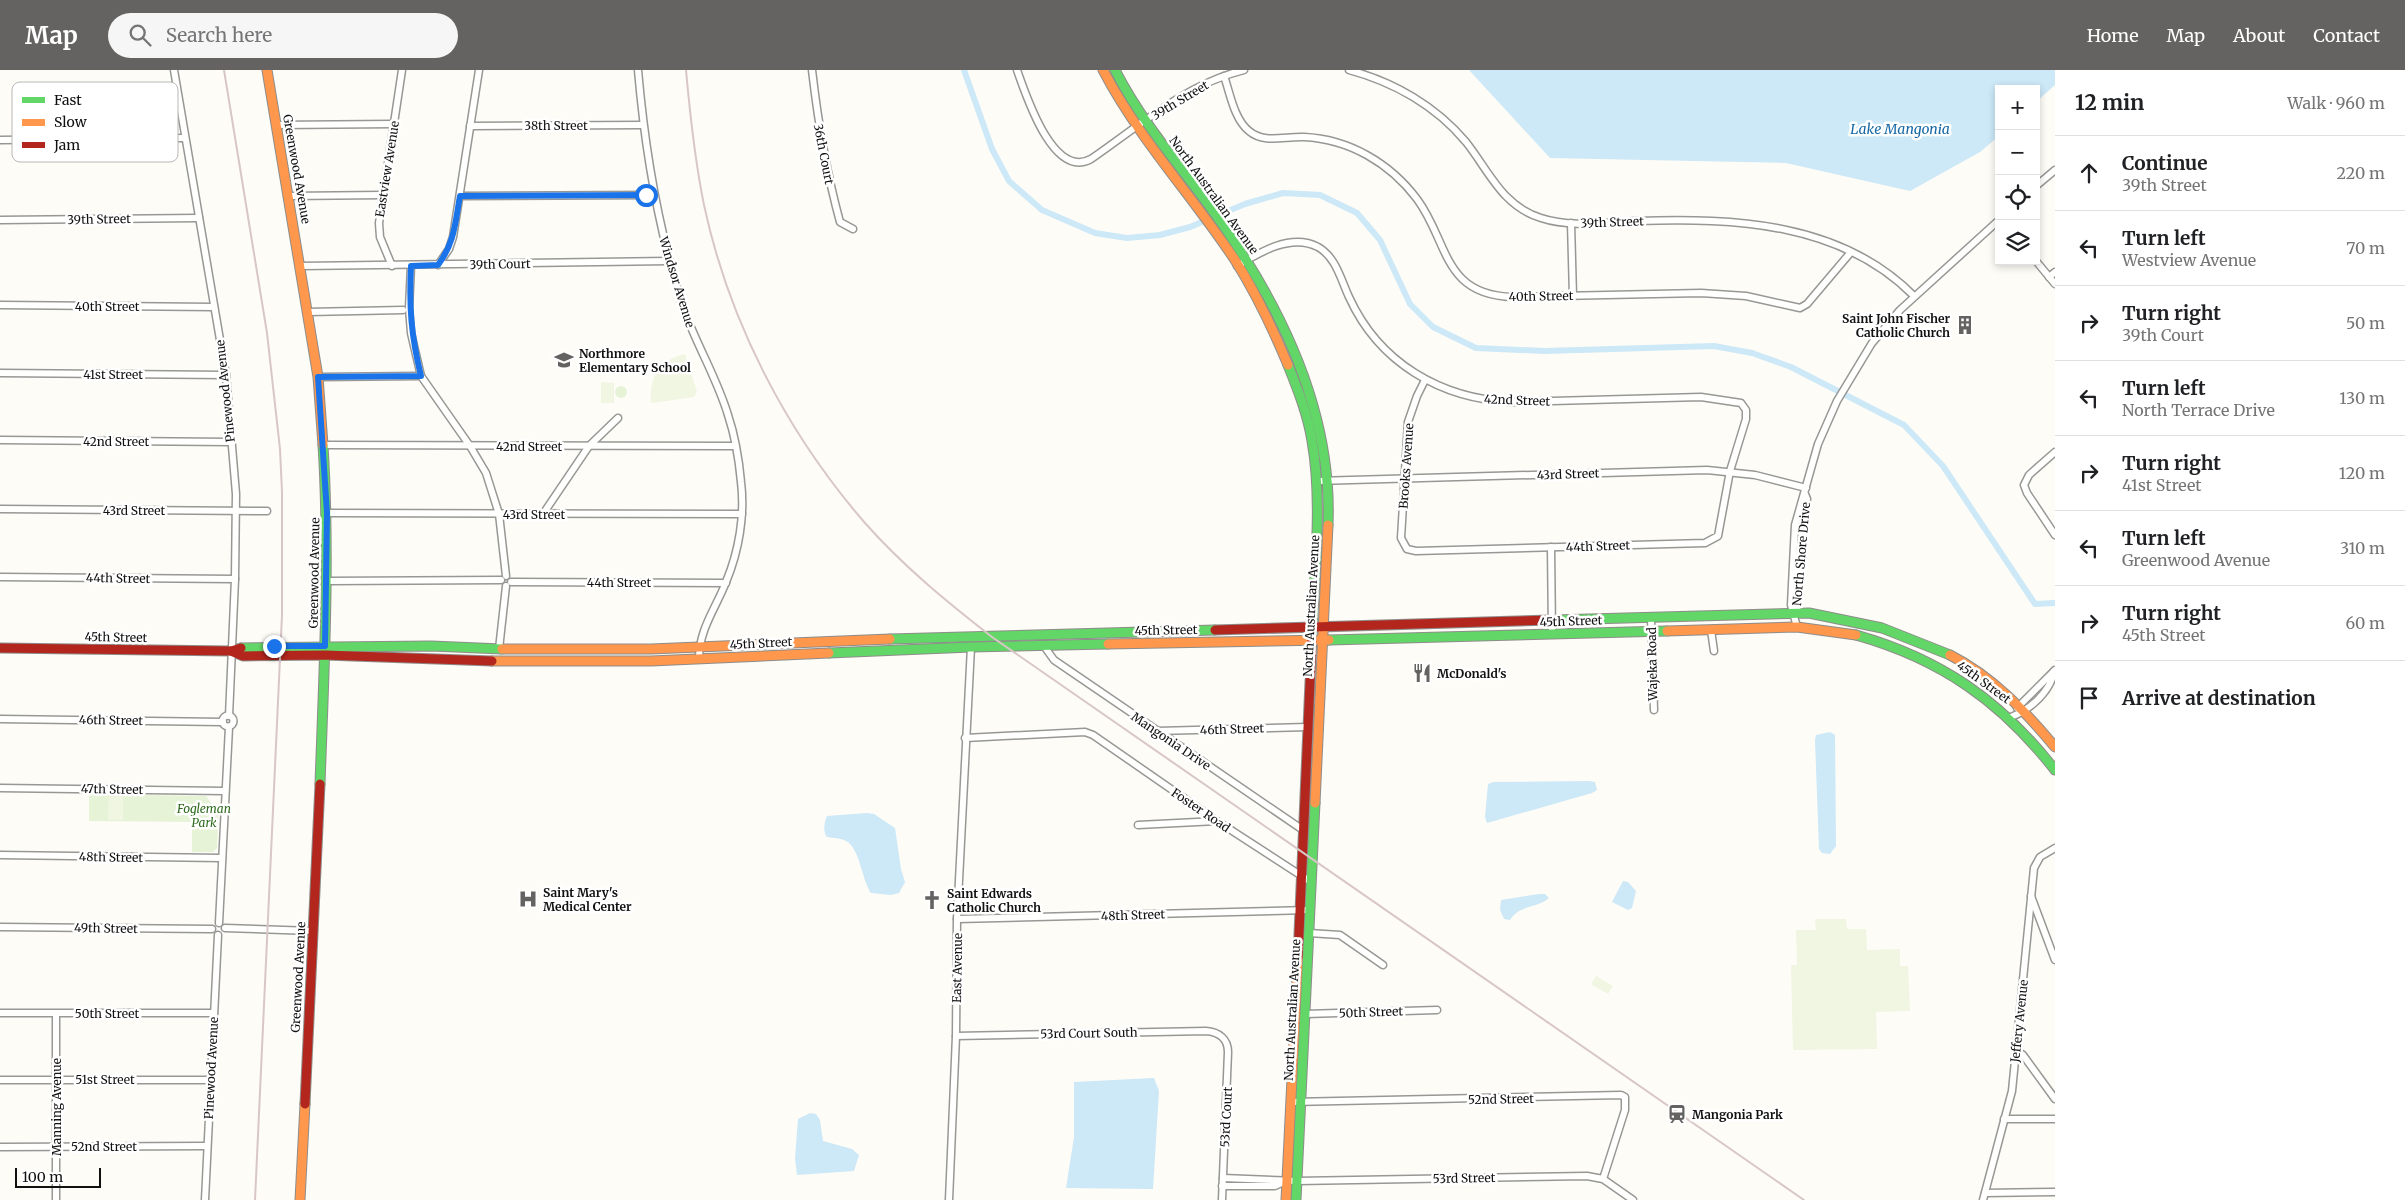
<!DOCTYPE html>
<html lang="en">
<head>
<meta charset="utf-8">
<style>
  :root { --surface:#fff; --page:#f6f6f6; --text:#202124; --muted:#757577; --line:#e0e0e0; --accent:#646362 }
  body { margin:0; font-family:Merriweather,serif; background:var(--page); color:var(--text) }
  .controls { position:absolute; right:15px; top:15px; display:grid; overflow:hidden; border-radius:0px; box-shadow:0 2px 8px #0003 }
  .controls button { width:45px; height:45px; display:grid; place-items:center; padding:0; border:0; border-bottom:1px solid var(--line); background:var(--surface); color:var(--text); font:25px sans-serif }
  .scale { position:absolute; left:15px; bottom:12px; width:86px; box-sizing:border-box; padding-left:5px; border:2px solid #111; border-top:0; font-size:14px; line-height:18px; white-space:nowrap; color:#111; -webkit-text-stroke:4px #fff; paint-order:stroke }
  .stop { position:absolute; width:15px; height:15px; margin:-11px; border:4px solid #1a73e8; border-radius:50%; background:#fff }
  .stop.end { background:#1a73e8; border-color:#fff; box-shadow:0 1px 5px #0008 }
  .list { margin:0; padding:0; list-style:none }
  h2 { display:flex; justify-content:space-between; align-items:center; height:65px; margin:0; padding:0 20px; font-size:21px }
  h2 small { font-size:16px; font-weight:400; color:var(--muted) }
  .list li { display:grid; grid-template-columns:32px 1fr auto; gap:15px; align-items:center; box-sizing:border-box; height:75px; padding:0 20px; border-top:1px solid var(--line) }
  .list b { display:block; font-size:19px; white-space:nowrap }
  .list p { margin:0; font-size:16px; white-space:nowrap; color:var(--muted) }
  .list em { font-size:16px; font-style:normal; color:var(--muted) }
  .icon { flex:none; width:28px; height:28px; fill:none; stroke:currentColor; stroke-width:2; stroke-linecap:round; stroke-linejoin:round }
  .map { position:relative; flex:none; width:2055px; height:1130px; overflow:hidden }
  header { display:flex; align-items:center; gap:30px; box-sizing:border-box; height:70px; padding:0 25px; background:var(--accent); color:#fff }
  header strong { font-size:24px }
  nav { display:flex; gap:28px; margin-inline-start:auto; font-size:18px }
  .search { width:350px; height:45px; background:var(--page); display:flex; align-items:center; gap:12px; box-sizing:border-box; padding:0 18px; border-radius:28px; color:var(--muted); font-size:19px }
  main { display:flex }
  aside { flex:1; background:var(--surface) }
  .map>svg:first-child { display:block }
  .green { fill:#e7f3d7 }
  .pitch { fill:#f0f6e1 }
  .water { fill:#cde8f7 }
  .lines { fill:none; stroke-linecap:round; stroke-linejoin:round }
  .canal { stroke:#cde8f7; stroke-width:6 }
  .street-casing { stroke:#979795; stroke-width:9 }
  .fast-casing { stroke:#8e8d8b; stroke-width:11 }
  .slow-casing { stroke:#8e8d8b; stroke-width:11 }
  .jam-casing { stroke:#8e8d8b; stroke-width:11 }
  .street { stroke:#fffffe; stroke-width:6 }
  .fast { stroke:#63d668; stroke-width:9 }
  .slow { stroke:#ff974d; stroke-width:9 }
  .jam { stroke:#b3261e; stroke-width:9 }
  .rail { stroke:#d9c6c7; stroke-width:2 }
  .route { stroke:#1a73e8; stroke-width:6 }
  .labels { text-anchor:middle; dominant-baseline:central; stroke-width:5; stroke-linejoin:round; paint-order:stroke }
  .street-label { font-size:12px; fill:#111; stroke:#fff }
  .poi-label { font-size:12px; font-weight:bold; fill:#111; stroke:#fff; text-anchor:start }
  .park-label { font-size:12px; font-style:italic; fill:#2f6b1f; stroke:#fff }
  .water-label { font-size:14px; font-style:italic; fill:#1768a6; stroke:#fff }
  .key { fill:#fff; stroke:#b8b8b8; stroke-width:1 }
  .key-label { font-size:14px; fill:#111 }
</style>
</head>
<body>
<header>
<strong>Map</strong>
<div class="search"><svg class="icon" aria-label="search" viewBox="0 0 24 24"><circle cx="10" cy="10" r="6"/><path d="M15 15l6 6"/></svg>Search here</div>
<nav><a>Home</a><a>Map</a><a>About</a><a>Contact</a></nav>
</header>
<main>
<div class="map">
<svg width="2055" height="1130" viewBox="0 0 2055 1130">
  <rect width="100%" height="100%" fill="#fdfcf7"/>
  <g class="green">
    <circle cx="621" cy="322" r="6"/>
    <path d="M89 724 206 726 212 734 219 736 217 778 213 782H192V752L89 751Z"/>
  </g>
  <g class="pitch">
    <path d="M685 284 697 322 694 327 651 333C649 307 659 290 685 284Z"/>
    <path d="M601 312 614 313V333H601Z"/>
    <path d="M109 727H123V750H108Z"/>
    <path d="M1815 849H1846L1847 859H1866L1867 880 1900 879V896H1908L1910 941 1876 942 1877 979 1793 980 1791 895H1797L1796 860H1816Z"/>
    <path d="M1596 906 1613 916 1608 924 1591 914Z"/>
  </g>
  <g class="water">
    <path d="M1469 0H2055V15L2036 32V19H1999V66L1980 82 1910 121 1786 93 1550 88Z"/>
    <path d="M1830 662 1835 665 1836 776 1830 784 1822 783 1819 779 1815 670 1816 665Z"/>
    <path d="M1589 711 1595 712 1597 720 1592 723 1487 753 1485 747 1488 714 1493 712Z"/>
    <path d="M867 743 874 744 895 758 901 799 905 812 899 823 891 825 871 823C862 811 860 778 846 771 841 768 833 768 827 767 823 762 824 752 827 746Z"/>
    <path d="M1623 811 1628 812 1636 821 1632 838 1628 840 1612 832Z"/>
    <path d="M1539 824H1545L1549 828C1538 838 1519 835 1510 850L1504 849 1500 840 1501 830Z"/>
    <path d="M1154 1008 1159 1021 1153 1119 1066 1118 1074 1067V1012Z"/>
    <path d="M810 1043 816 1044 820 1050 823 1071 852 1079 859 1085 854 1101 797 1105 795 1088 798 1049Z"/>
  </g>
  <g class="lines">
    <path class="canal" d="M964 0 992 79 1009 111 1042 140 1095 163 1127 168 1160 165 1190 157 1245 134 1283 123 1320 125 1357 143 1380 170 1410 234 1433 257 1476 278 1544 281 1714 276 1752 283 1791 297 1904 355 1943 396 2035 534 2055 533"/>
    <g class="street-casing">
      <g id="street">
        <path d="M174 0 226 305 236 424 235 509 229 646"/>
        <path d="M638 0C645 81 658 159 683 237 696 274 717 308 728 345 735 366 739 390 741 412 745 445 739 481 726 512 716 538 699 559 699 589"/>
        <path d="M812 0C818 52 826 101 840 152L853 159"/>
        <path d="M1017 0C1026 25 1053 110 1091 89 1139 56 1186 14 1244 0"/>
        <path d="M1349 0C1394 12 1436 36 1466 72 1489 101 1502 136 1541 148 1571 158 1607 152 1638 151 1735 148 1841 152 1914 226"/>
        <path d="M1224 6C1230 23 1234 49 1249 61 1264 74 1285 66 1304 67 1349 69 1390 93 1417 129 1449 172 1442 225 1513 227L1701 223 1746 226 1800 238 1807 234 1851 182"/>
        <path d="M277 55 394 54"/>
        <path d="M470 56 643 55"/>
        <path d="M0 70 185 68"/>
        <path d="M2036 116 2055 100"/>
        <path d="M289 126 383 125"/>
        <path d="M460 126 653 125"/>
        <path d="M0 150 199 148"/>
        <path d="M1571 153 1573 226"/>
        <path d="M2036 191 2055 214"/>
        <path d="M438 195 449 179 453 167 479 0"/>
        <path d="M301 196 669 191"/>
        <path d="M392 196 380 167 379 153 402 0"/>
        <path d="M411 196 409 238 411 263 421 306 470 376 486 403 499 444 506 506"/>
        <path d="M1237 196C1260 182 1291 163 1318 177 1336 187 1341 210 1349 227 1379 293 1441 329 1512 332L1701 327 1741 333 1746 340V349L1730 401 1718 466 1705 473 1416 481 1407 479 1401 468 1408 352 1417 326 1425 310"/>
        <path d="M2049 207 2055 202"/>
        <path d="M0 235 214 237"/>
        <path d="M308 242 403 240"/>
        <path d="M0 303 226 305"/>
        <path d="M318 307 421 306"/>
        <path d="M0 370 231 372"/>
        <path d="M324 375 735 376"/>
        <path d="M2055 382 2029 405 2024 415 2027 423 2055 465"/>
        <path d="M1316 411 1707 400 1755 405 1806 418"/>
        <path d="M0 439 267 441"/>
        <path d="M327 443 742 444"/>
        <path d="M543 444 589 376 618 348"/>
        <path d="M1551 477 1552 564"/>
        <path d="M0 507 235 509"/>
        <path d="M327 511 501 510"/>
        <path d="M511 512 726 513"/>
        <path d="M1795 543 1798 536V492L1807 429 1805 424"/>
        <path d="M1651 548 1654 640"/>
        <path d="M1797 557 1791 535 1795 455 1818 374 1837 331 1872 273 1900 240 1999 150"/>
        <path d="M1711 560 1714 581"/>
        <path d="M1044 576 1054 590 1303 760"/>
        <path d="M499 579 506 516"/>
        <path d="M2017 638 2055 600"/>
        <circle cx="228" cy="651" r="5.5"/>
        <path d="M2011 647C2030 640 2051 621 2054 601"/>
        <path d="M0 649 223 652"/>
        <path d="M1157 661 1308 657"/>
        <path d="M965 668 1085 662 1093 665 1217 751 1311 812"/>
        <path d="M0 718 224 721"/>
        <path d="M1138 755 1217 751"/>
        <path d="M0 785 222 788"/>
        <path d="M2031 826 2055 890"/>
        <path d="M957 849 1310 840"/>
        <path d="M219 853 229 657"/>
        <path d="M0 857 212 859"/>
        <path d="M225 858 313 861"/>
        <path d="M1309 863 1340 865 1383 895"/>
        <path d="M0 943H213"/>
        <path d="M1305 944 1437 940"/>
        <path d="M956 966 1206 961C1219 962 1228 969 1228 982L1222 1130"/>
        <path d="M2016 980 2023 985 2055 1029"/>
        <path d="M0 1010H210"/>
        <path d="M1291 1032 1621 1025 1625 1027V1040L1603 1109"/>
        <path d="M2004 1049H2055"/>
        <path d="M0 1077 207 1076"/>
        <path d="M1223 1108 1297 1111 1587 1106 1603 1109 1633 1130"/>
        <path d="M1222 1116H1275L1284 1112"/>
        <path d="M1985 1123 2055 1122"/>
        <path d="M56 1130V944"/>
        <path d="M205 1130 218 865"/>
        <path d="M949 1130 956 966 957 849 971 577"/>
        <path d="M1983 1130 2012 1021 2034 798 2040 787 2055 778"/>
      </g>
    </g>
    <g class="fast-casing">
      <g id="fast">
        <path d="M1115 0C1140 49 1175 90 1208 134 1276 226 1333 338 1328 455"/>
        <path d="M1288 295C1298 320 1308 345 1312 371 1323 433 1314 504 1312 566"/>
        <path d="M1553 550 1809 543 1882 558 1950 585"/>
        <path d="M1856 565C1941 589 2001 631 2055 700"/>
        <path d="M890 569 1215 560"/>
        <path d="M1329 570 1667 561"/>
        <path d="M241 578 431 576 502 579"/>
        <path d="M829 583 971 577 1108 574"/>
        <path d="M320 714C324 601 330 488 323 375"/>
        <path d="M1296 1130 1315 733"/>
      </g>
    </g>
    <g class="slow-casing">
      <g id="slow">
        <path d="M267 0 318 307 323 375"/>
        <path d="M1103 0C1139 69 1192 125 1235 190 1256 223 1273 259 1288 295"/>
        <path d="M1667 561 1797 557 1856 565"/>
        <path d="M1108 574 1329 570"/>
        <path d="M502 579H651L890 569"/>
        <path d="M1950 585C1993 607 2025 641 2055 677"/>
        <path d="M492 591H651L829 583"/>
        <path d="M1315 733 1328 455"/>
        <path d="M300 1130 305 1034"/>
        <path d="M1286 1130 1298 887"/>
      </g>
    </g>
    <g class="jam-casing">
      <g id="jam">
        <path d="M1215 560 1553 550"/>
        <path d="M0 578 231 581 241 578"/>
        <path d="M231 581 243 586 325 585 492 591"/>
        <path d="M1298 887 1312 566"/>
        <path d="M305 1034 320 714"/>
      </g>
    </g>
    <use href="#street" class="street"/>
    <use href="#fast" class="fast"/>
    <use href="#slow" class="slow"/>
    <use href="#jam" class="jam"/>
    <g class="rail">
      <path d="M224 0 267 263 280 379 282 422V545L255 1130"/>
      <path d="M686 0C690 45 695 91 704 135 729 252 787 363 865 453 903 496 947 532 992 567L1804 1130"/>
    </g>
  </g>
  <g class="lines">
    <path class="route" d="M274 576H325L327 443 318 307 421 306C411 265 409 237 411 196L438 195C455 172 455 153 460 126L646 125"/>
  </g>
  <defs>
    <g id="building-bare" transform="scale(1.5)"><path d="M-4-6H4V6H1V3H-1V6H-4ZM-2.5-4.3h1.7v1.8h-1.7ZM.8-4.3h1.7v1.8H.8ZM-2.5-1h1.7V.8h-1.7ZM.8-1h1.7V.8H.8Z" fill="#646362" stroke="#fff" stroke-width="2.5" paint-order="stroke"/></g>
    <g id="school-bare" transform="scale(1.5)"><path d="M0-5L7-2L0 1L-7-2ZM-4 1L0 2.5L4 1V4Q0 6-4 4Z" fill="#646362" stroke="#fff" stroke-width="2.5" paint-order="stroke"/></g>
    <g id="restaurant-bare" transform="scale(1.5)"><path d="M-5-6h1v4h1v-4h1v4h1v-4h1v5L-1.5 .5V6h-2V.5L-5-1ZM5-6V6H3V1.5H1.5Q1.5-4 5-6Z" fill="#646362" stroke="#fff" stroke-width="2.5" paint-order="stroke"/></g>
    <g id="hospital-bare" transform="scale(1.5)"><path d="M-5-5h3v3.5h4V-5h3V5h-3V1.5h-4V5h-3Z" fill="#646362" stroke="#fff" stroke-width="2.5" paint-order="stroke"/></g>
    <g id="church-bare" transform="scale(1.5)"><path d="M-1.2-6h2.4v3.5h3.3v2.4h-3.3V6h-2.4V-.1h-3.3v-2.4h3.3Z" fill="#646362" stroke="#fff" stroke-width="2.5" paint-order="stroke"/></g>
    <g id="station-bare" transform="scale(1.5)"><path d="M-3-6H3Q5-6 5-4V2Q5 4 3 4L4.5 6H3L1.5 4h-3L-3 6H-4.5L-3 4Q-5 4-5 2V-4Q-5-6-3-6ZM-3.5-4v3h7v-3ZM-3.5 1v1.5H-2V1ZM2 1v1.5H3.5V1Z" fill="#646362" stroke="#fff" stroke-width="2.5" paint-order="stroke"/></g>
  </defs>
  <g fill-rule="evenodd">
    <use href="#building-bare" x="1965" y="255"/>
    <use href="#school-bare" x="564" y="290"/>
    <use href="#restaurant-bare" x="1422" y="603"/>
    <use href="#hospital-bare" x="528" y="829"/>
    <use href="#church-bare" x="932" y="830"/>
    <use href="#station-bare" x="1677" y="1044"/>
  </g>
  <g class="labels">
    <g class="street-label">
      <text transform="translate(1180 30) rotate(-31)">39th Street</text>
      <text x="556" y="55">38th Street</text>
      <text transform="translate(824 84) rotate(79)">36th Court</text>
      <text transform="translate(297 99) rotate(80)">Greenwood Avenue</text>
      <text transform="translate(387 99) rotate(-81)">Eastview Avenue</text>
      <text transform="translate(1214 125) rotate(54)">North Australian Avenue</text>
      <text transform="translate(99 149) rotate(-1)">39th Street</text>
      <text transform="translate(1612 152) rotate(-2)">39th Street</text>
      <text transform="translate(500 194) rotate(-1)">39th Court</text>
      <text transform="translate(677 212) rotate(73)">Windsor Avenue</text>
      <text transform="translate(1541 226) rotate(-1)">40th Street</text>
      <text x="107" y="236">40th Street</text>
      <text x="113" y="304">41st Street</text>
      <text transform="translate(225 321) rotate(-96)">Pinewood Avenue</text>
      <text transform="translate(1517 330) rotate(2)">42nd Street</text>
      <text x="116" y="371">42nd Street</text>
      <text x="529" y="376">42nd Street</text>
      <text transform="translate(1406 396) rotate(-86)">Brooks Avenue</text>
      <text transform="translate(1568 404) rotate(-2)">43rd Street</text>
      <text x="134" y="440">43rd Street</text>
      <text x="534" y="444">43rd Street</text>
      <text transform="translate(1598 476) rotate(-2)">44th Street</text>
      <text transform="translate(1801 484) rotate(-85)">North Shore Drive</text>
      <text transform="translate(314 503) rotate(-89)">Greenwood Avenue</text>
      <text transform="translate(118 508) rotate(1)">44th Street</text>
      <text x="619" y="512">44th Street</text>
      <text transform="translate(1311 536) rotate(-87)">North Australian Avenue</text>
      <text transform="translate(1571 551) rotate(-2)">45th Street</text>
      <text transform="translate(1166 560) rotate(-1)">45th Street</text>
      <text transform="translate(116 567) rotate(1)">45th Street</text>
      <text transform="translate(761 573) rotate(-3)">45th Street</text>
      <text transform="translate(1652 594) rotate(-91)">Wajeka Road</text>
      <text transform="translate(1984 612) rotate(36)">45th Street</text>
      <text transform="translate(111 650) rotate(1)">46th Street</text>
      <text transform="translate(1232 659) rotate(-2)">46th Street</text>
      <text transform="translate(1171 671) rotate(34)">Mangonia Drive</text>
      <text transform="translate(112 719) rotate(1)">47th Street</text>
      <text transform="translate(1201 740) rotate(34)">Foster Road</text>
      <text transform="translate(111 787) rotate(1)">48th Street</text>
      <text transform="translate(1133 845) rotate(-2)">48th Street</text>
      <text transform="translate(106 858) rotate(1)">49th Street</text>
      <text transform="translate(957 898) rotate(-89)">East Avenue</text>
      <text transform="translate(298 907) rotate(-87)">Greenwood Avenue</text>
      <text transform="translate(1292 940) rotate(-87)">North Australian Avenue</text>
      <text transform="translate(1371 942) rotate(-2)">50th Street</text>
      <text x="107" y="943">50th Street</text>
      <text transform="translate(2019 951) rotate(-84)">Jeffery Avenue</text>
      <text transform="translate(1089 963) rotate(-1)">53rd Court South</text>
      <text transform="translate(211 998) rotate(-87)">Pinewood Avenue</text>
      <text x="105" y="1009">51st Street</text>
      <text transform="translate(1501 1029) rotate(-1)">52nd Street</text>
      <text transform="translate(56 1037) rotate(-90)">Manning Avenue</text>
      <text transform="translate(1226 1047) rotate(-87)">53rd Court</text>
      <text x="104" y="1076">52nd Street</text>
      <text transform="translate(1464 1108) rotate(-1)">53rd Street</text>
    </g>
    <g class="poi-label">
      <text x="1950" y="248" text-anchor="end">Saint John Fischer<tspan x="1950" dy="14">Catholic Church</tspan></text>
      <text x="579" y="283">Northmore<tspan x="579" dy="14">Elementary School</tspan></text>
      <text x="1437" y="603">McDonald's</text>
      <text x="543" y="822">Saint Mary's<tspan x="543" dy="14">Medical Center</tspan></text>
      <text x="947" y="823">Saint Edwards<tspan x="947" dy="14">Catholic Church</tspan></text>
      <text x="1692" y="1044">Mangonia Park</text>
    </g>
    <g class="park-label">
      <text x="204" y="738">Fogleman<tspan x="204" dy="14">Park</tspan></text>
    </g>
    <g class="water-label">
      <text x="1900" y="59">Lake Mangonia</text>
    </g>
  </g>
  <rect x="12" y="12" width="166" height="80" rx="8" class="key"/>
  <rect x="22" y="27" width="23" height="6" fill="#63d668"/>
  <rect x="22" y="49" width="23" height="7" fill="#ff974d"/>
  <rect x="22" y="72" width="23" height="6" fill="#b3261e"/>
  <g class="key-label">
    <text x="54" y="35">Fast</text>
    <text x="54" y="57">Slow</text>
    <text x="54" y="80">Jam</text>
  </g>
</svg>
<div class="controls">
<button>+</button>
<button>−</button>
<button><svg class="icon" aria-label="locate" viewBox="0 0 24 24"><circle cx="12" cy="12" r="6"/><path d="M12 2v4M12 18v4M2 12h4M18 12h4"/></svg></button>
<button><svg class="icon" aria-label="layers" viewBox="0 0 24 24"><path d="M12 4l9 5-9 5-9-5zM3 14l9 5 9-5"/></svg></button>
</div>
<div class="scale">100 m</div>
<div class="stop" style="left:646px;top:125px"></div>
<div class="stop end" style="left:274px;top:576px"></div>
</div>
<aside>
<h2>12 min<small>Walk · 960 m</small></h2>
<ul class="list">
<li><svg class="icon" aria-label="ahead" viewBox="0 0 24 24"><path d="M12 20V5M6 11l6-6 6 6"/></svg><div><b>Continue</b><p>39th Street</p></div><em>220 m</em></li>
<li><svg class="icon" aria-label="left" viewBox="0 0 24 24"><path d="M17 20v-9H6M10 6l-5 5 5 5"/></svg><div><b>Turn left</b><p>Westview Avenue</p></div><em>70 m</em></li>
<li><svg class="icon" aria-label="right" viewBox="0 0 24 24"><path d="M7 20v-9h11M14 6l5 5-5 5"/></svg><div><b>Turn right</b><p>39th Court</p></div><em>50 m</em></li>
<li><svg class="icon" aria-label="left" viewBox="0 0 24 24"><path d="M17 20v-9H6M10 6l-5 5 5 5"/></svg><div><b>Turn left</b><p>North Terrace Drive</p></div><em>130 m</em></li>
<li><svg class="icon" aria-label="right" viewBox="0 0 24 24"><path d="M7 20v-9h11M14 6l5 5-5 5"/></svg><div><b>Turn right</b><p>41st Street</p></div><em>120 m</em></li>
<li><svg class="icon" aria-label="left" viewBox="0 0 24 24"><path d="M17 20v-9H6M10 6l-5 5 5 5"/></svg><div><b>Turn left</b><p>Greenwood Avenue</p></div><em>310 m</em></li>
<li><svg class="icon" aria-label="right" viewBox="0 0 24 24"><path d="M7 20v-9h11M14 6l5 5-5 5"/></svg><div><b>Turn right</b><p>45th Street</p></div><em>60 m</em></li>
<li><svg class="icon" aria-label="arrive" viewBox="0 0 24 24"><path d="M6 21V4h12l-3 4 3 4H6"/></svg><div><b>Arrive at destination</b></div></li>
</ul>
</aside>
</main>
</body>
</html>
